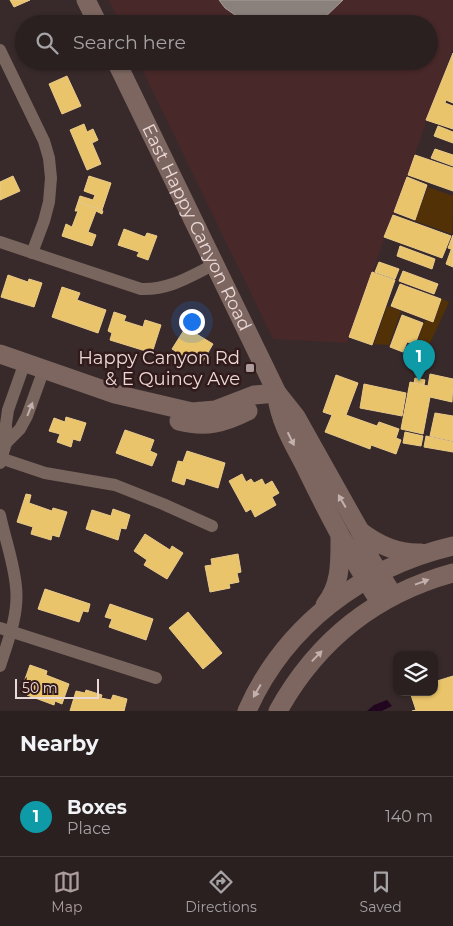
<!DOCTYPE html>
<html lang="en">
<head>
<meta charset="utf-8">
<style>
  :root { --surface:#2a2020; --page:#362d2d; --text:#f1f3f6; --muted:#a5a3a5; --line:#463e3e; --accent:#ac9c9b }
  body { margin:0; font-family:Montserrat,sans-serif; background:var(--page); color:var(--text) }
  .controls { position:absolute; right:15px; bottom:15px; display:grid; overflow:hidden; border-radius:10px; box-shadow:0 1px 4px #0004 }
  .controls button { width:45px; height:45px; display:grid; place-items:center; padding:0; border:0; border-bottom:1px solid var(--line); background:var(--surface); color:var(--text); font:25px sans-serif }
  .scale { position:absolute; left:15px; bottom:12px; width:84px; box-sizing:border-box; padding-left:5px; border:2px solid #ebd9d8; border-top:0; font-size:14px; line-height:18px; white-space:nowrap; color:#ebd9d8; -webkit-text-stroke:4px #331a1a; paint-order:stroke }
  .you { position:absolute; left:191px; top:321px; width:18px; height:18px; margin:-12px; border:4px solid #fff; border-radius:50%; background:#1a73e8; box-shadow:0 0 0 8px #1a73e833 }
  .badge { display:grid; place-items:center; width:32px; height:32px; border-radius:50%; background:var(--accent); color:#fff; font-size:16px; font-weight:700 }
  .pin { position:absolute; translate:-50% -41px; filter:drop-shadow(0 1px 2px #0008) }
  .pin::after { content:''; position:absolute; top:26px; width:18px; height:15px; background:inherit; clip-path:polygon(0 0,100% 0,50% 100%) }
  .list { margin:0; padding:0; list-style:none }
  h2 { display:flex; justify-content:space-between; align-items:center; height:65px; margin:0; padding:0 20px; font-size:21px }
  h2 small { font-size:16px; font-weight:400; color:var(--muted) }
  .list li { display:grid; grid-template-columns:32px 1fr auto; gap:15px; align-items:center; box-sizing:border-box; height:80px; padding:0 20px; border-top:1px solid var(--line) }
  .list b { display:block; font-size:19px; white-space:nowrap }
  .list p { margin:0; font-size:16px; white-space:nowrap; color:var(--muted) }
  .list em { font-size:16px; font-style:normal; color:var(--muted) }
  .icon { flex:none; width:28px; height:28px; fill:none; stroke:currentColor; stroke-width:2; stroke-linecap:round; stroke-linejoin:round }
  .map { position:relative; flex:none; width:453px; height:711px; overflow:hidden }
  .search { position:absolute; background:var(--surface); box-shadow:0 1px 4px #0004; left:15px; right:15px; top:15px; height:55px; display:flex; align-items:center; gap:12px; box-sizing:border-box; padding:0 18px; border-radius:28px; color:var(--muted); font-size:19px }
  .sheet { height:145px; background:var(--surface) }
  nav { display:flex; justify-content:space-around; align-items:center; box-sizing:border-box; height:70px; border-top:1px solid var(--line); background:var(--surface); font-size:14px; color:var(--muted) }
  nav a { display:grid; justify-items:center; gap:2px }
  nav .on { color:var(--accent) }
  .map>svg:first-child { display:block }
  .built { fill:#482829 }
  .green { fill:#523106 }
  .water { fill:#22061f }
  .homes { fill:#e9c46a; stroke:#eaca8b }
  .industry { fill:#8a817c; stroke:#a79b98 }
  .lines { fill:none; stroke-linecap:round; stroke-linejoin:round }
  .street { stroke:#77655e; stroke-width:12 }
  .secondary { stroke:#7c665f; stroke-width:19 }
  .oneway { fill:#c2b0ad }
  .oneway2 { fill:#c4b1ae }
  .poi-dot { fill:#ac9c9b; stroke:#331a1a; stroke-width:2 }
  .labels { text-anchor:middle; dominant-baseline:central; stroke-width:5; stroke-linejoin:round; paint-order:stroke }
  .street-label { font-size:18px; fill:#ebd9d8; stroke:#331a1a }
  .poi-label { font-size:18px; fill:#ebd9d8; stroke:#331a1a; text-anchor:end }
</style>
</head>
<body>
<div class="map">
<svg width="453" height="711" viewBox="0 0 453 711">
  <rect width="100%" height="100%" fill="#382a2a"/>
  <path class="built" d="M109 0H453V48L347 343 273 339 138 61H429V24H120Z"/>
  <g class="green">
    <path d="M428 187 453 196 452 234 415 221Z"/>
    <path d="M442 299 449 302 430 343 415 349 425 320 433 323Z"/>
    <path d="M387 306 401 311 389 345 374 344Z"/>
  </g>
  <path class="water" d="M387 700 392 706 382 711H367L374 705Z"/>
  <g class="homes">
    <path d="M10 0H30L14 7Z"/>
    <path d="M453 53V103L446 100 445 103 453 106V129L426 120Z"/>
    <path d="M67 76 81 106 62 114 49 84Z"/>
    <path d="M84 124 87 132 93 129 98 140 92 143 101 164 87 170 70 130Z"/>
    <path d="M438 126 453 132V143L434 136Z"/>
    <path d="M435 149 453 155V166L431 158Z"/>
    <path d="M415 155 453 168V191L408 175Z"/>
    <path d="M13 176 20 191 0 200V182Z"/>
    <path d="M89 176 111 183 102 210 78 202 80 196 93 200 95 195 84 191Z"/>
    <path d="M407 177 427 185 415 220 394 212Z"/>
    <path d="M78 202 103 211 102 214 96 211 88 232 96 235 92 246 62 236 66 224 72 227 78 211H75Z"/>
    <path d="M393 215 451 236 442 258 384 237Z"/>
    <path d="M124 229 145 237 147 233 157 236 148 260 137 256 139 252 118 245Z"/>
    <path d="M453 235V250L448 248Z"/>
    <path d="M400 246 435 259 432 269 397 256Z"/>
    <path d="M451 250H453V267L446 264Z"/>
    <path d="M379 262 399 269 395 279 375 272Z"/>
    <path d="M403 271 438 284 434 294 399 281Z"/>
    <path d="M372 272 395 280 372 345 349 337Z"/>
    <path d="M8 275 28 282 29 279 42 283 34 307 1 297Z"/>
    <path d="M400 284 441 299 433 322 391 306Z"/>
    <path d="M62 287 80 293 77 300 106 310 98 333 52 317Z"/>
    <path d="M114 312 126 316 124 321 143 327 145 320 161 325 152 353 110 340 112 333 108 331Z"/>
    <path d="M402 315 423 323 415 344 407 342 403 352 390 347Z"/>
    <path d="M184 330 188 333 190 330 213 344 203 361 191 354 188 359 172 349Z"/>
    <path d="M430 374 453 379 452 402 430 397 423 434 401 429 410 382 428 386Z"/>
    <path d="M336 375 358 383 346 415 377 426 379 422 399 429 396 438 401 440 396 454 371 445 370 449 325 432 332 415 323 412Z"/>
    <path d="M415 378 425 380 424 385 414 383Z"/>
    <path d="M364 384 406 393 402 416 360 408Z"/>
    <path d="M435 413 453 416V441L430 436Z"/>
    <path d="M66 417 86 423 80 441 73 439 71 447 57 442 60 434 49 431 54 418 65 422Z"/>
    <path d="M125 430 154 440 150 451 157 454 152 466 116 453Z"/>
    <path d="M405 432 423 436 421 446 403 443Z"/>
    <path d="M426 436 453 442V452L424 447Z"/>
    <path d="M187 451 225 463 218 488 186 478 184 485 172 481 178 461 183 462Z"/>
    <path d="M242 474 246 482 251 479 254 483 262 479 265 485 272 481 279 493 272 497 276 505 255 517 251 509 246 512 229 481Z"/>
    <path d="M26 494 31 495 29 503 52 511 53 508 67 512 59 537 52 535 51 540 31 534 33 527 17 522Z"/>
    <path d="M113 509 130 515 126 529 121 528 118 540 86 529 92 510 111 516Z"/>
    <path d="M145 534 170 550 172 546 183 553 167 579 144 565 147 560 134 551Z"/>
    <path d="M238 554 241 572 237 573 239 582 229 584 230 588 210 592 205 566 212 565 211 559Z"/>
    <path d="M45 589 90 604 88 612 83 611 79 622 38 609Z"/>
    <path d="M110 604 153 619 146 640 109 627 112 619 105 617Z"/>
    <path d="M188 612 222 653 203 669 169 628Z"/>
    <path d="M30 665 47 671 46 675 69 684 62 704 55 701 54 705 27 695 31 684 24 682Z"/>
    <path d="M453 676V711H412L416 710 410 692H434V678L436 677 437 681Z"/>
    <path d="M86 690 102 695 101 698 111 700 113 695 127 699 124 711H70L76 691 85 693Z"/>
  </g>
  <path class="industry" d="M219 0H343L322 20 312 24H248L225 8Z"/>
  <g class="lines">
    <g class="street">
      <path d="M0 50 44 141 49 158 51 178 49 202 44 221 32 253"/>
      <path d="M0 242 141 289C169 290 189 277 213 265"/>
      <path d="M6 443 20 429 27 416 44 369"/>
      <path d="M0 458 45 473 115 485 163 504 212 526"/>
      <path d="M0 463 6 443V424L8 410 25 362"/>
      <path d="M0 515C5 539 14 563 16 587 19 614 8 641 0 666"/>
      <path d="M0 628 156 678"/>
    </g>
    <g class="secondary">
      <path d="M86 0 98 24"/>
      <path id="s1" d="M116 61 277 393 296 417 360 531 371 560 393 595"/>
      <path d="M0 354 115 394 192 412 215 410 254 395 277 393"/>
      <path d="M277 397C280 421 293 443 304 464 327 512 351 558 380 602"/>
      <path d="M179 421C206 428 224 423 248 411"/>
      <path d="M360 531C378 545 398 554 421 553"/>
      <path d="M325 605C341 585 340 562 340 538"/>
      <path d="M247 711C285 625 363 567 453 546"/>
      <path d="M278 711C317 641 376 594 453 573"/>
    </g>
  </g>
  <defs><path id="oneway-solid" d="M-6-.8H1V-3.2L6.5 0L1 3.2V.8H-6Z" transform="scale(1.25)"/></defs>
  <use class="oneway" href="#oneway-solid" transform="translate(30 409) rotate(-69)"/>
  <g class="oneway2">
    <use href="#oneway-solid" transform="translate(291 439) rotate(64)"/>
    <use href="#oneway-solid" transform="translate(342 501) rotate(-120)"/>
    <use href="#oneway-solid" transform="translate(422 582) rotate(-20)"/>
    <use href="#oneway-solid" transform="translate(317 656) rotate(-46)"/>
    <use href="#oneway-solid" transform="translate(257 691) rotate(120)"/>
  </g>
  <rect class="poi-dot" x="245" y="363" width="10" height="10" rx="2.5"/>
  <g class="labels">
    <g class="street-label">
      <text stroke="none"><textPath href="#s1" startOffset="185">East Happy Canyon Road</textPath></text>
    </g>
    <g class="poi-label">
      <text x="240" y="358">Happy Canyon Rd<tspan x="240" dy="21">&amp; E Quincy Ave</tspan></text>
    </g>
  </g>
</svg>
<div class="controls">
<button><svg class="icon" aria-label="layers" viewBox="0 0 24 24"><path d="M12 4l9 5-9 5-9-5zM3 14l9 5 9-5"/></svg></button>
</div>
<div class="scale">50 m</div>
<div class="you"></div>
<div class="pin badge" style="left:419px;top:381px;background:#0f9aa8">1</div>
<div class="search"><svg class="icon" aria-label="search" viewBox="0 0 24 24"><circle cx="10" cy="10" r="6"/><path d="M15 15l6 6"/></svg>Search here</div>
</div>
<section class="sheet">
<h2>Nearby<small></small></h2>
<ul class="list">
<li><span class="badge" style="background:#0f9aa8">1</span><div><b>Boxes</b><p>Place</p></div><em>140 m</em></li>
</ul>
</section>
<nav>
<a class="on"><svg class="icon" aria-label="map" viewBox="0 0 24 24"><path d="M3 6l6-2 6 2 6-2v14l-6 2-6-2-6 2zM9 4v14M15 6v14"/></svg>Map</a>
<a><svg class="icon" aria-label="directions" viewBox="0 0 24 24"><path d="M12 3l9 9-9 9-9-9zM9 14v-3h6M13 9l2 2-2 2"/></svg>Directions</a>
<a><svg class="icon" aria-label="saved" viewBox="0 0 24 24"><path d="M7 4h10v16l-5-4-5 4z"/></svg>Saved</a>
</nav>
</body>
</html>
